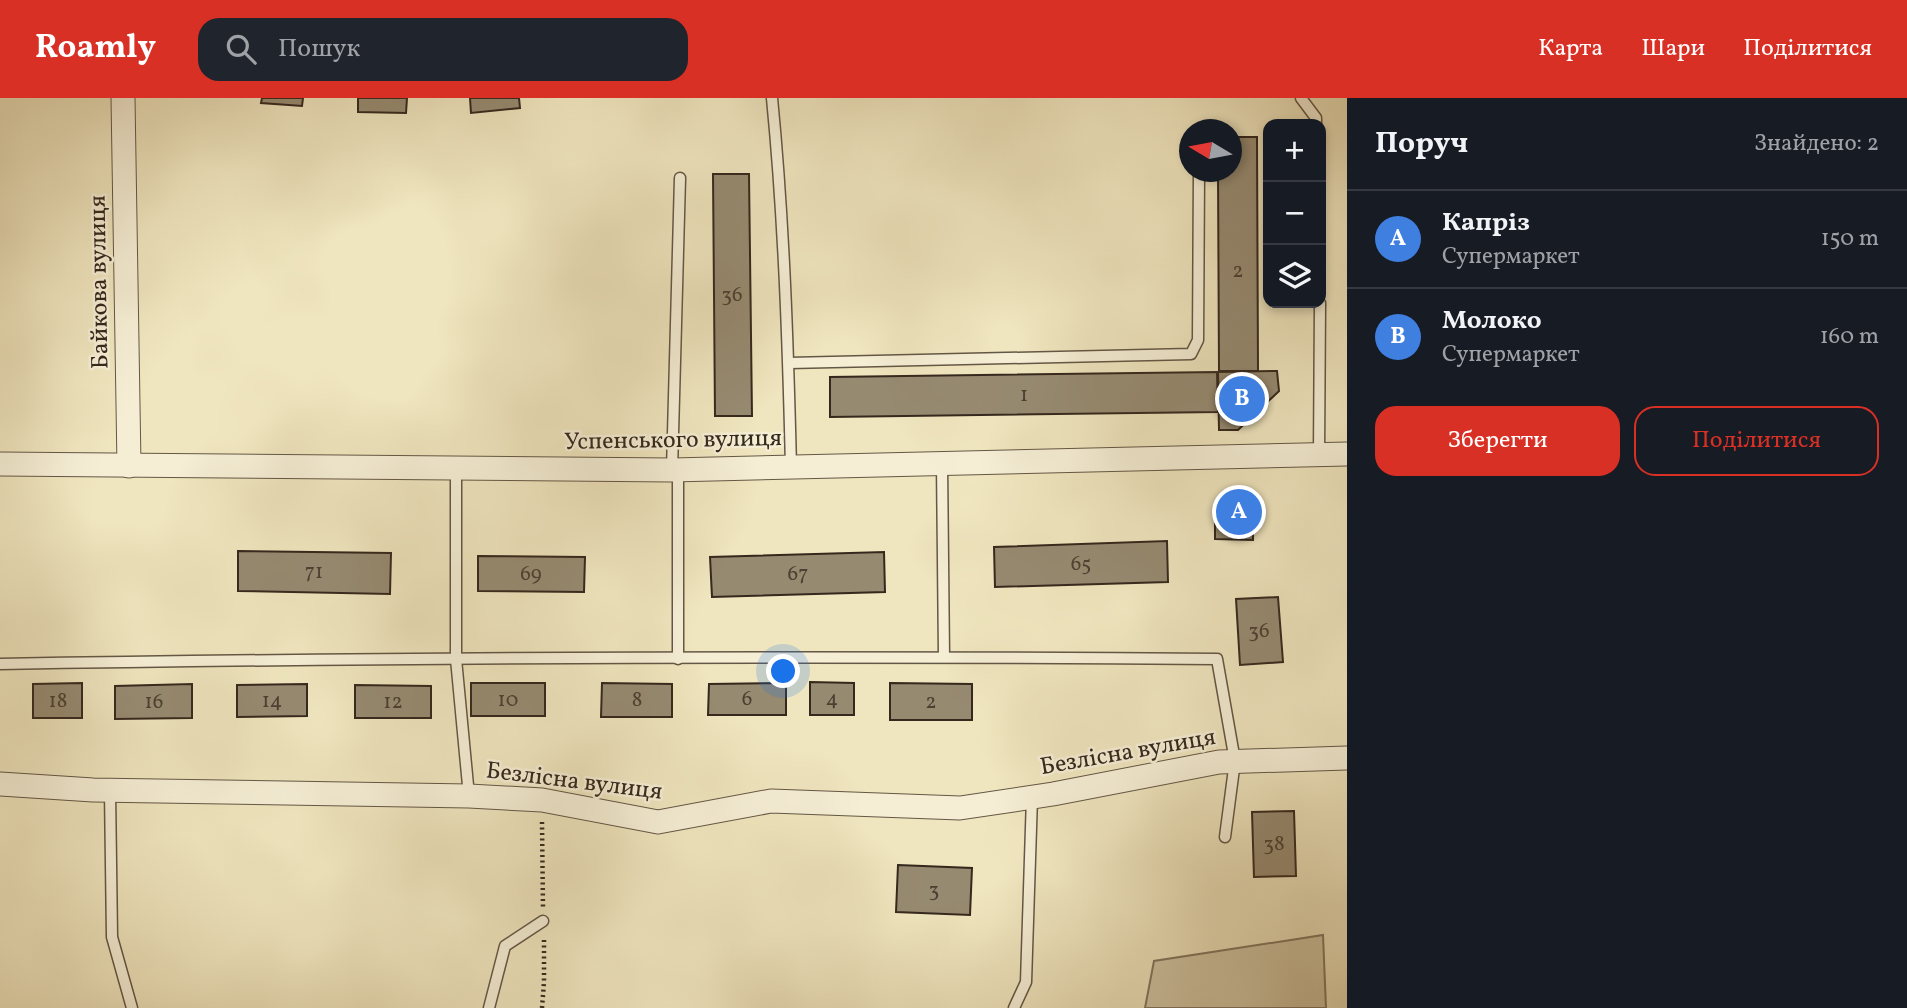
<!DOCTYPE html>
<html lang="uk">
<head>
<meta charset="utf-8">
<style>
  :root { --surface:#171b24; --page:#20242c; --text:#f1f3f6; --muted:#9ea1a6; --line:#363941; --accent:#d93025 }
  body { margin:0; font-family:Vollkorn,serif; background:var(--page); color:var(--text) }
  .controls { position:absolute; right:21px; top:21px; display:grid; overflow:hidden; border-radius:14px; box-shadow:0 4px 10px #0003 }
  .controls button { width:63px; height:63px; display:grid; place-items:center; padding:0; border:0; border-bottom:2px solid var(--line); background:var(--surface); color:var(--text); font:35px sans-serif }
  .compass { position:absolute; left:1179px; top:21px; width:63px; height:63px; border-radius:50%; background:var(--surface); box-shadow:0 4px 10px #0003; rotate:280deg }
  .you { position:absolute; left:784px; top:574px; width:24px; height:24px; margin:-18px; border:5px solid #fff; border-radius:50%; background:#1a73e8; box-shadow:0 0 0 10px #1a73e833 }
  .badge { display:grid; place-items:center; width:46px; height:46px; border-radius:50%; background:var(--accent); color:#fff; font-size:23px; font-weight:700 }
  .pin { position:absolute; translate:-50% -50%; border:4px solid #fff; box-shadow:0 2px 7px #0006 }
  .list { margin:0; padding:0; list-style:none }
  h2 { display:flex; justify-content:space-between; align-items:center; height:91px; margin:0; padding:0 28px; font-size:30px }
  h2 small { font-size:23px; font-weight:400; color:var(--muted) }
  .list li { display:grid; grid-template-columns:46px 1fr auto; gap:21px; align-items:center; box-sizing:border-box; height:98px; padding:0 28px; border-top:2px solid var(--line) }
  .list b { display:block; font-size:26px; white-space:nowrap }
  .list p { margin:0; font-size:23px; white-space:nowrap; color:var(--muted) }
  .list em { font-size:23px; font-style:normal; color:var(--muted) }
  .actions { display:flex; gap:14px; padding:21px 28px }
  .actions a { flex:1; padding:16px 0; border:2px solid var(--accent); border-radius:21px; text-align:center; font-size:24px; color:var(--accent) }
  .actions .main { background:var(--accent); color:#fff }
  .icon { flex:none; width:38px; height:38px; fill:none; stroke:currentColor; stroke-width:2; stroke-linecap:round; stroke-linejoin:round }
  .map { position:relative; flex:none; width:1347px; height:910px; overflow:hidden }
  header { display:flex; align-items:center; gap:42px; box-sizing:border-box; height:98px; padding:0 35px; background:var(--accent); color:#fff }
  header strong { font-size:33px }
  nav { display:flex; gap:38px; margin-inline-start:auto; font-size:24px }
  .search { width:490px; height:63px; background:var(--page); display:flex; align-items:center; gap:18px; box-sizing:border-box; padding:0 24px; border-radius:21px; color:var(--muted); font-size:26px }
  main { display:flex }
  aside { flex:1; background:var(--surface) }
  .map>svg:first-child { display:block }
  .green { fill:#cfc5a3; stroke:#827660; stroke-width:2 }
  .building { fill:#968a71; stroke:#35281d; stroke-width:2 }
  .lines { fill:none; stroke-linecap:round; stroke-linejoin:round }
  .lane-casing { stroke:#645745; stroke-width:13 }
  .street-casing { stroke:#645745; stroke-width:25 }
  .path { stroke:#35281d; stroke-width:4.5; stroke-dasharray:2 3.5; stroke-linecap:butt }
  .lane { stroke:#f5eed5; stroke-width:10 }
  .street { stroke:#f5eed5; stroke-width:23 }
  .labels { text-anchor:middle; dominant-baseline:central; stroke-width:5; stroke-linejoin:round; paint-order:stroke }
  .number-label { font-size:21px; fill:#4d4032 }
  .street-label { font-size:24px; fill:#35281d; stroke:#f5eed5 }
</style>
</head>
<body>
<header>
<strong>Roamly</strong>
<div class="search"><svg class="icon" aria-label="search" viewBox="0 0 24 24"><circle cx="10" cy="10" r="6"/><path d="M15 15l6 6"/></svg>Пошук</div>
<nav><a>Карта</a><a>Шари</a><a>Поділитися</a></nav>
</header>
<main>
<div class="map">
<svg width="1347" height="910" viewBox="0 0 1347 910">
  <rect width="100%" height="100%" fill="#efe5be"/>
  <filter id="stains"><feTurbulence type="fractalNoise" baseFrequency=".00286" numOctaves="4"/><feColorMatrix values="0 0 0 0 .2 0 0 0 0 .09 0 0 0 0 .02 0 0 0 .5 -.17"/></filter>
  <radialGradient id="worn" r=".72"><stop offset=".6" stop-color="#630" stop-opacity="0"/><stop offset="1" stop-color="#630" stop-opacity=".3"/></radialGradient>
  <path class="green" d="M1323 837 1326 910H1145L1154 863Z"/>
  <g class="building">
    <path d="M262 0H303L302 8 261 5Z"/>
    <path d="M358 0H407L406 15 358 14Z"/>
    <path d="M470 0H519L520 10 471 15Z"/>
    <path d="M1232 39H1257L1258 273H1219L1218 74H1232Z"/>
    <path d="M713 76H749L752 318H715Z"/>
    <path d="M1277 273 1279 293 1238 332H1219L1218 274Z"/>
    <path d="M1217 274 1218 314 830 319V279Z"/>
    <path d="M1215 404H1227L1253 425V442L1215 441Z"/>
    <path d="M1167 443 1168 484 995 489 994 449Z"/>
    <path d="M238 453 391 455 390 496 238 493Z"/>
    <path d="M884 454 885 494 712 499 710 459Z"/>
    <path d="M478 458 585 459 584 494 478 493Z"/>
    <path d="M1278 499 1283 564 1240 567 1236 501Z"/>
    <path d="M810 584 854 585V617H810Z"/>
    <path d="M82 585V620H33V586Z"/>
    <rect x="471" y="585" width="74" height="33"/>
    <path d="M602 585 672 586V619H601Z"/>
    <path d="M786 585V617H708L709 586Z"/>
    <path d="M890 585 972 586V622H890Z"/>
    <path d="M192 586V620L115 621V588Z"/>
    <path d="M307 586V618L237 619V587Z"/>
    <path d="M355 587 431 588V620H355Z"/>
    <path d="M1294 713 1296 778 1254 779 1252 714Z"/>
    <path d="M898 767 972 770 970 817 896 814Z"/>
  </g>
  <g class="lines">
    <g class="lane-casing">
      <g id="lane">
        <path d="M772 0C784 122 788 246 791 369"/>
        <path d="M1301 0 1316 20V26"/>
        <path d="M789 265 1191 256 1198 242 1199 74"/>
        <path d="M1319 357 1320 205"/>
        <path d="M942 365 944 559"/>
        <path d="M456 370V561L469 698"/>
        <path d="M672 372 680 80"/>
        <path d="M678 561V371"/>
        <path d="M0 566C406 559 812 558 1217 561L1235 663 1225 739"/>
        <path d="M110 693 112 839 132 910"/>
        <path d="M489 910 505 848 543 823"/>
        <path d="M1014 910 1026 884 1032 699"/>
      </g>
    </g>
    <g class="street-casing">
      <g id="street">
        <path d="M123 0 129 368"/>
        <path d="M0 366 672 372 1347 356"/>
        <path d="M0 686 93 692 469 698 542 702 658 724 771 703 960 710 1053 696 1219 664 1347 660"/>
      </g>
    </g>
    <g class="path">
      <path d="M542 724 543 810"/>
      <path d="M542 910 544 884V839"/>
    </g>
    <use href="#lane" class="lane"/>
    <use href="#street" class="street"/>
  </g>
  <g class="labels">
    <g class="number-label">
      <text x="1238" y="173">2</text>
      <text x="732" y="197">36</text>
      <text x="1024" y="297">1</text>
      <text x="1081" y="466">65</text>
      <text x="314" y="474">71</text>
      <text x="531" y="476">69</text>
      <text x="798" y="476">67</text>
      <text x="1259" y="533">36</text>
      <text x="747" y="601">6</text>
      <text x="832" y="601">4</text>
      <text x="508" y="602">10</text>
      <text x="637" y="602">8</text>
      <text x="58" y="603">18</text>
      <text x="272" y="603">14</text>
      <text x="154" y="604">16</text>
      <text x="393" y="604">12</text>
      <text x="931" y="604">2</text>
      <text x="1274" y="746">38</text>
      <text x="934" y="792">3</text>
    </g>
    <g class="street-label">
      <text transform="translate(100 184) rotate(-91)">Байкова вулиця</text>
      <text transform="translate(673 343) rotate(-1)">Успенського вулиця</text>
      <text transform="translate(1128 655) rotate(-10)">Безлісна вулиця</text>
      <text transform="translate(574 684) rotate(7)">Безлісна вулиця</text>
    </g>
  </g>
  <rect width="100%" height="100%" filter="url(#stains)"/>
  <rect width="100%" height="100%" fill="url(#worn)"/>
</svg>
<div class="controls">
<button>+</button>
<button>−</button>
<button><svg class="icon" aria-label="layers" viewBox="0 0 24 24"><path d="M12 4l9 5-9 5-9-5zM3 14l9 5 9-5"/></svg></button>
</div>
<svg class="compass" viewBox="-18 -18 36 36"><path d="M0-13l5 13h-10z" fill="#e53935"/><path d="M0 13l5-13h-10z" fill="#9ea1a6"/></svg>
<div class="you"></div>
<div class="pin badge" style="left:1239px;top:414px;background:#3f7fe0">A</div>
<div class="pin badge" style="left:1242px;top:301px;background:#3f7fe0">B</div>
</div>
<aside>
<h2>Поруч<small>Знайдено: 2</small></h2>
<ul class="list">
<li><span class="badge" style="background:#3f7fe0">A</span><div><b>Капріз</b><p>Супермаркет</p></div><em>150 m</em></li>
<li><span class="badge" style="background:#3f7fe0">B</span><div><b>Молоко</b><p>Супермаркет</p></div><em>160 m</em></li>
</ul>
<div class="actions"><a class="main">Зберегти</a><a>Поділитися</a></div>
</aside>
</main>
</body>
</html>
